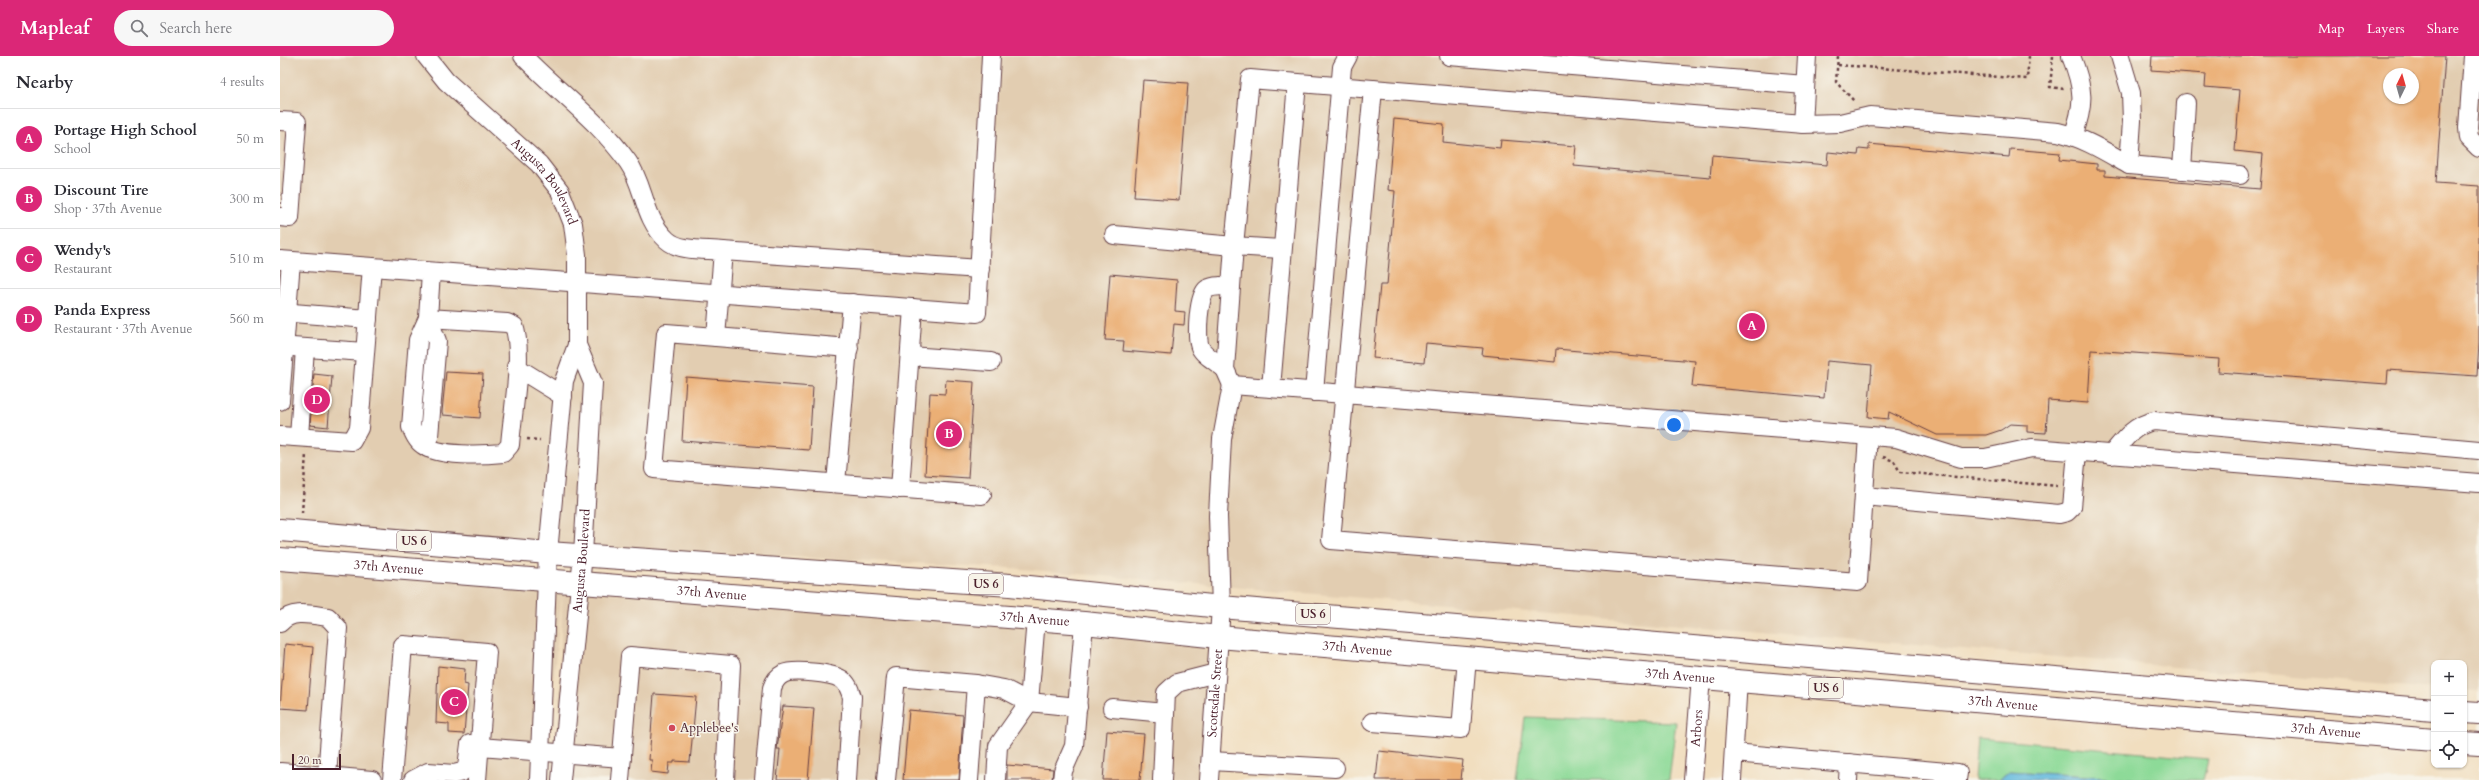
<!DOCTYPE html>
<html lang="en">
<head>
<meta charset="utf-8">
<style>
  :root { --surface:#fff; --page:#f7f7f7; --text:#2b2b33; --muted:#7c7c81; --line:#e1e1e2; --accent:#db2777 }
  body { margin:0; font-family:Cardo,serif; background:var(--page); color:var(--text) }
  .controls { position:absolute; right:12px; bottom:12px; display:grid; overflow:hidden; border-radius:8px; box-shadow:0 1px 3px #0004 }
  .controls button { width:36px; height:36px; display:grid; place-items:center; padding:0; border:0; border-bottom:1px solid var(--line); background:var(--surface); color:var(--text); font:20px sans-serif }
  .compass { position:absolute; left:2103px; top:12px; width:36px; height:36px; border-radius:50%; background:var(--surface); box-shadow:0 1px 3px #0004; rotate:5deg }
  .scale { position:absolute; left:12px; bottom:10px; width:49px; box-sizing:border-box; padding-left:4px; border:2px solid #4a1f2b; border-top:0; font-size:11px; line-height:14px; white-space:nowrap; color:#4a1f2b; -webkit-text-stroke:3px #f7f3e8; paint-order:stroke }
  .you { position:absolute; left:1394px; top:369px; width:14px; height:14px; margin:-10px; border:3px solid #fff; border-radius:50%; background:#1a73e8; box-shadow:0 0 0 6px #1a73e833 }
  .badge { display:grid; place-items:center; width:26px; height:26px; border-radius:50%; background:var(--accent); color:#fff; font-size:13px; font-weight:700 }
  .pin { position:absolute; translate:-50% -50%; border:2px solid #fff; box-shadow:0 1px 4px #0006 }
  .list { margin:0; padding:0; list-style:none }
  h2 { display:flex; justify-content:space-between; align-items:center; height:52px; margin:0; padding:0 16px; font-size:17px }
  h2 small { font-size:13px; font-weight:400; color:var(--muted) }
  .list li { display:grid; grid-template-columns:26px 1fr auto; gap:12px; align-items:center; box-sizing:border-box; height:60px; padding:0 16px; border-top:1px solid var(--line) }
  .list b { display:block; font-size:15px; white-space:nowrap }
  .list p { margin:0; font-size:13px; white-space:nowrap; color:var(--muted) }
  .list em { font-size:13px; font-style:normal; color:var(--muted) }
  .icon { flex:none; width:22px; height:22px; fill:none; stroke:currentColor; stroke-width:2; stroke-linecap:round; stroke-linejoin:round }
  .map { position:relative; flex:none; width:2199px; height:724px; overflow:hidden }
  header { display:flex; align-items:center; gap:24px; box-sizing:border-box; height:56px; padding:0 20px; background:var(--accent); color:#fff }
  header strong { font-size:19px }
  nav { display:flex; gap:22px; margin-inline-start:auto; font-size:14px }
  .search { width:280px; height:36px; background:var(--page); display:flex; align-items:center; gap:10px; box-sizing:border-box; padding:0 14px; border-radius:22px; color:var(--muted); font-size:15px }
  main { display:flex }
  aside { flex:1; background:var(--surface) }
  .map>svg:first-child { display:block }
  .built { fill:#e2cdb1; fill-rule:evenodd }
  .green { fill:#8dda98; stroke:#6c7c62 }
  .water { fill:#61b9de; stroke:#566c84 }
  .building { fill:#ebaf75; fill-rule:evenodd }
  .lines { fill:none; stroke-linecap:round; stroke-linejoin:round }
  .minor-casing { stroke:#633c41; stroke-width:20 }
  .major-casing { stroke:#633c41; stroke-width:24 }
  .path { stroke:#633c41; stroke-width:2.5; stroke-dasharray:3 3; stroke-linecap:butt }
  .minor { stroke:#fff; stroke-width:18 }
  .major { stroke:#fff; stroke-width:22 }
  .poi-dot { fill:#d1495b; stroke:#f7f3e8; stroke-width:1.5 }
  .labels { text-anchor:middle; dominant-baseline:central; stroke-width:3; stroke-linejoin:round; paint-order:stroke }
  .shield { fill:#f7f3e8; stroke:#7e5f64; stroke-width:1 }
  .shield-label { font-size:12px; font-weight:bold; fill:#4a1f2b }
  .street-label { font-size:13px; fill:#4a1f2b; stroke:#f7f3e8 }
  .poi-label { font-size:13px; fill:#4a1f2b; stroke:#f7f3e8; text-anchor:start }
</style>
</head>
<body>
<header>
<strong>Mapleaf</strong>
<div class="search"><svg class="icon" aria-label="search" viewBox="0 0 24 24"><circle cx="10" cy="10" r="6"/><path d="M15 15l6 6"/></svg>Search here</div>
<nav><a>Map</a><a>Layers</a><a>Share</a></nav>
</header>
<main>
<aside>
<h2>Nearby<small>4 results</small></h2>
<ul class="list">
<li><span class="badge">A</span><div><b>Portage High School</b><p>School</p></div><em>50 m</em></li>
<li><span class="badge">B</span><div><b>Discount Tire</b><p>Shop · 37th Avenue</p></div><em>300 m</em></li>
<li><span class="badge">C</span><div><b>Wendy's</b><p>Restaurant</p></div><em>510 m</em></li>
<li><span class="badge">D</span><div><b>Panda Express</b><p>Restaurant · 37th Avenue</p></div><em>560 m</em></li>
</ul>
</aside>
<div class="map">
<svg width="2199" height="724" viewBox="0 0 2199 724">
  <rect width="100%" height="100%" fill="#f7f3e8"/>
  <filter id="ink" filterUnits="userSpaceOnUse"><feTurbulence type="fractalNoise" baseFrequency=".025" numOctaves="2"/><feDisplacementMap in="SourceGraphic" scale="8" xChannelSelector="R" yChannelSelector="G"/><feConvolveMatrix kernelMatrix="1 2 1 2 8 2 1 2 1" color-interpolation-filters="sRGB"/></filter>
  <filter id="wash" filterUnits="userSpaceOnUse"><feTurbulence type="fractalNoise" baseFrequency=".012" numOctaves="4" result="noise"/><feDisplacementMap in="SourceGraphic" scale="16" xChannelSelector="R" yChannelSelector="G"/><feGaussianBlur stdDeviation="0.9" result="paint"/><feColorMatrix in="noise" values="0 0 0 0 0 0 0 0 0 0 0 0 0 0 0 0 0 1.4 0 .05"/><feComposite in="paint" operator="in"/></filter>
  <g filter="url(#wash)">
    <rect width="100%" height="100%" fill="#f1debf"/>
    <g class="built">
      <path d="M0 0H2199V636L2184 635V607H2154V633L730 512 259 488 0 466ZM2109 18H2133V42H2109Z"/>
      <path d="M0 510 934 585 923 724H278L282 538 263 724H0Z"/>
    </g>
    <g class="green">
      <path d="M1245 661 1396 666 1389 724H1237Z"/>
      <path d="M1697 682 1928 703 1923 724H1869L1729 715 1719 724H1694Z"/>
    </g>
    <path class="water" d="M1729 715 1869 724H1719Z"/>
    <g id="blocks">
      <g class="building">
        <path d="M1872 0H2165L2156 127 2199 130V286L2197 320 2108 314 2107 328 1938 316 1939 303 1811 294 1808 347 1768 344 1766 377 1747 376V369L1730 368 1721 374 1706 379H1657L1609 356 1608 363 1588 361 1592 309 1547 305 1544 342 1412 330 1415 305 1276 293 1275 306 1202 299 1203 292 1146 287 1144 307 1093 302 1100 229H1107L1115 135 1108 134 1114 63 1164 68 1163 86 1220 92 1221 84 1296 90 1294 110 1430 122 1432 99 1547 109 1548 96 1578 99 1579 93 1589 94V88L1729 101 1730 93 1780 97 1779 104 1817 108V114H1825V120L1980 133 1983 98 1955 95 1960 34 1925 31 1926 18 1871 14ZM2109 18H2133V42H2109Z"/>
        <path d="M863 24 908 27 899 144 854 141Z"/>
        <path d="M830 218 897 224 895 255 905 256 904 269 894 268 891 299 843 295 844 285 825 284Z"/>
        <path d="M166 316 203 318 200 362 163 359 162 356Z"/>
        <path d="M34 318 52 320 48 371 30 369Z"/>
        <path d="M406 321 533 331 529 394 402 385Z"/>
        <path d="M666 324 694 326 688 422 645 419 650 337 665 338Z"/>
        <path d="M5 588 33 591 28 654 0 652Z"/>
        <path d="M158 610 185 613 184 628 188 629 184 678 169 677V668L156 667Z"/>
        <path d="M374 638 416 641 410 706 394 705V707H389L388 718 371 716 372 704H369Z"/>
        <path d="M503 650 534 652 528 724H497L500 693H497Z"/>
        <path d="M629 654 683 659 679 724H623Z"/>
        <path d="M827 675 864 678 860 724H823Z"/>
        <path d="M1099 695 1183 704 1181 724H1096Z"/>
        <path d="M727 709 773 713 772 724H727Z"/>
      </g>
    </g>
  </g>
  <g filter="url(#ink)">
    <use href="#blocks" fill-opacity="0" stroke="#633c41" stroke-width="1"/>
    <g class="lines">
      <g class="minor-casing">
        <g id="minor">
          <path id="s1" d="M146 0 166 25 259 108 280 135 293 168 297 199V289L284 325 268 497 259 724"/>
          <path d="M243 0C278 36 319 65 348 106 365 130 363 162 387 184 400 196 427 193 443 195L436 281 386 277 374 413 702 439"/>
          <path d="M1169 0 1525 29"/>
          <path d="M1791 0C1804 32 1805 48 1793 80"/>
          <path d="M1840 0 1851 37 1852 65 1849 109 1960 119"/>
          <path d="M2193 0 2188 72 2189 82 2199 92"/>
          <path d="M1093 33 1051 484 1578 526 1588 380"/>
          <path d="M0 65 17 66 10 162 0 161"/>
          <path d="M1523 68 1527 0"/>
          <path d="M1902 114 1906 47"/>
          <path d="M834 179 954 190 945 313 952 329"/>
          <path d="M1002 193 954 190 970 23 1523 68 1560 67 1590 60 1778 76C1804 82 1826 96 1849 109"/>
          <path d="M443 195 700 213"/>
          <path d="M0 204 697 257 711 0"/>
          <path d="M0 256 88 263"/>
          <path d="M148 262 138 284 131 371C134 378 137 385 143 389 160 401 203 399 223 397L230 389C232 359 244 297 234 270L227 267 148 262 151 216"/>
          <path d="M436 281 569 292"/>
          <path d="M12 291 85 296"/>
          <path d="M630 300 711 306"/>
          <path d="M236 311 283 340"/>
          <path d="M945 313C938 307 923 299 920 291 916 282 918 239 927 233 934 229 943 230 951 231"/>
          <path d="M991 332 1017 27"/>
          <path d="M1034 336 1062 11 1068 0"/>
          <path d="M0 345 11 205"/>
          <path d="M0 380 72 385 79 372 92 211"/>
          <path d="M19 381 25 292"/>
          <path d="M148 392 157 285 148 262"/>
          <path d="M1831 399C1844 383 1854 369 1874 365L2199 394"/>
          <path d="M556 427 572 247"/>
          <path d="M620 433 633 252"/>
          <path d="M1584 440 1779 458 1787 456 1792 451 1797 396"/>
          <path d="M0 567C12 553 32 559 48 561L58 572 47 720"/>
          <path d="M696 628 724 633 749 646 798 651"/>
          <path d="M832 652 885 657"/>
          <path d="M1092 666 1181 673 1187 602"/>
          <path d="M200 691 342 702"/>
          <path d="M1454 697 1678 717 1677 724"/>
          <path d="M931 705 1055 712"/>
          <path d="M0 716 92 724"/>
          <path d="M112 724 123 589 207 596 197 724"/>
          <path d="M133 724 148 716 174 718 182 716 187 711 190 688"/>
          <path id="s2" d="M281 724 303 498 313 327 297 289"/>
          <path d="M340 724 350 600 451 609 445 724"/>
          <path d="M484 724 492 632C494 626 497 621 503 618 513 613 552 617 561 623 568 627 570 635 572 641L567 724"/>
          <path d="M606 724 616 621 696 628 689 724"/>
          <path d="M716 724 718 690 749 646 756 563"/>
          <path d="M782 724 783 715 794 690 804 567"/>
          <path d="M882 724 886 637 897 627 936 617"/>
          <path id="s3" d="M929 724 941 551 938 460 942 383 952 329 1616 382 1681 402H1705L1752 392 2199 427"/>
          <path id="s4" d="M1413 724 1421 621"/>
          <path d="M1452 724 1458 624"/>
          <path d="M1568 724 1569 707"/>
        </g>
      </g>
      <g class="major-casing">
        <g id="major">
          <path d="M0 474 268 497 730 529 941 551 2154 654"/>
          <path id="s5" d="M0 503 804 567 939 581 2154 684"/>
          <path d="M2184 656 2199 657"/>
          <path d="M2184 687 2199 688"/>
        </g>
      </g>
      <g class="path">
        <path d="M1558 0 1556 26 1575 46"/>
        <path d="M1773 0 1770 31 1784 33"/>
        <path d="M1558 9 1747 23 1749 0"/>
        <path d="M247 383 260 384"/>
        <path d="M1603 401 1614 405 1620 416 1777 430"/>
        <path d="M22 457 26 398"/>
      </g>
      <use href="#minor" class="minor"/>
      <use href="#major" class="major"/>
    </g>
  </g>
  <circle class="poi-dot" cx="392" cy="672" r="4"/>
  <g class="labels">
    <g class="shield">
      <rect x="117" y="475" width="34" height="20" rx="3"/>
      <rect x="689" y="518" width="34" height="20" rx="3"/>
      <rect x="1016" y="548" width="34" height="20" rx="3"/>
      <rect x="1529" y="622" width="34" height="20" rx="3"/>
    </g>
    <g class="shield-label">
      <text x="134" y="485">US 6</text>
      <text x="706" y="528">US 6</text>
      <text x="1033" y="558">US 6</text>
      <text x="1546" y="632">US 6</text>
    </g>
    <g class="street-label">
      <text stroke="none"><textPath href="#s1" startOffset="174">Augusta Boulevard</textPath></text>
      <text stroke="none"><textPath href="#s2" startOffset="220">Augusta Boulevard</textPath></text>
      <text stroke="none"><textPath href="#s5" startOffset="109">37th Avenue</textPath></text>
      <text stroke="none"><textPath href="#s5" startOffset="433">37th Avenue</textPath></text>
      <text stroke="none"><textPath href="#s5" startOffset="757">37th Avenue</textPath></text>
      <text stroke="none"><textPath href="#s5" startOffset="1081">37th Avenue</textPath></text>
      <text stroke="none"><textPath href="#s5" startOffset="1405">37th Avenue</textPath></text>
      <text stroke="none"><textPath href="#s3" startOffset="87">Scottsdale Street</textPath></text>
      <text stroke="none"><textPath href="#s5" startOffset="1729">37th Avenue</textPath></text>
      <text stroke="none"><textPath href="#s4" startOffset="52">Arbors</textPath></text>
      <text stroke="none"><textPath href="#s5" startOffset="2053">37th Avenue</textPath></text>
    </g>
    <g class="poi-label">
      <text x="400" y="672">Applebee's</text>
    </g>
  </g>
</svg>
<div class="controls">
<button>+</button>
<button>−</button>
<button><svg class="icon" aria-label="locate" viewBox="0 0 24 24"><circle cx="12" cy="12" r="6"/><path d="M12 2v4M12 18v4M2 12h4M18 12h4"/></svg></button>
</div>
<svg class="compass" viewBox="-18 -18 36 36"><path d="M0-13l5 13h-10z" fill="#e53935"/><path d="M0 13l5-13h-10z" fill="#7c7c81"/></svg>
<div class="scale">20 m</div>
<div class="you"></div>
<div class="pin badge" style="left:1472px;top:270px">A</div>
<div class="pin badge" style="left:669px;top:378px">B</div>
<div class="pin badge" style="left:174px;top:646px">C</div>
<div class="pin badge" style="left:37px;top:344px">D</div>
</div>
</main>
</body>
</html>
